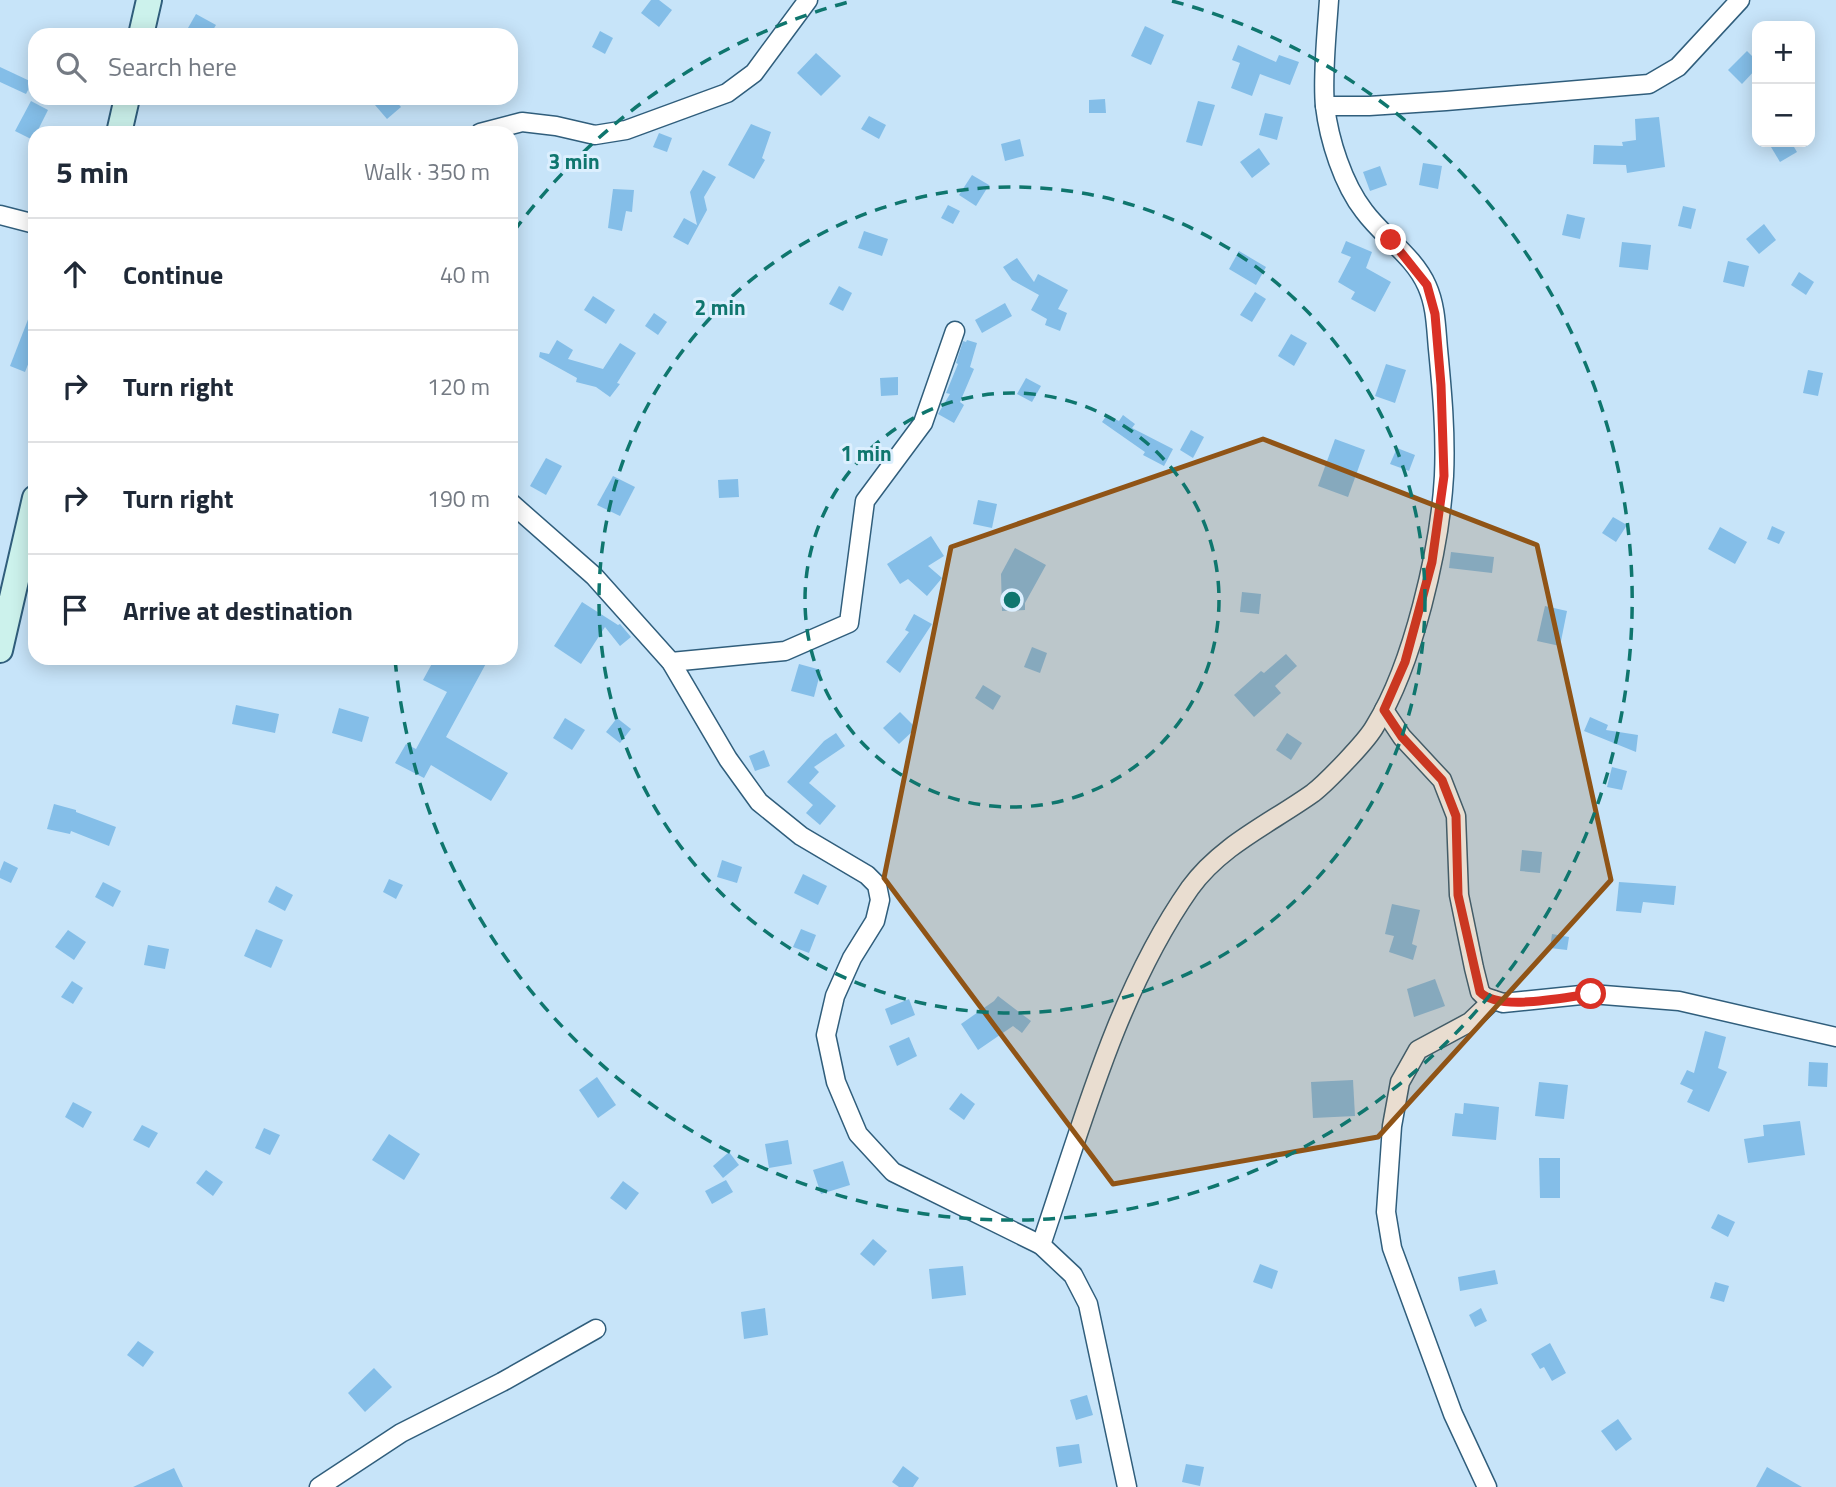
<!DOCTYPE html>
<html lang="en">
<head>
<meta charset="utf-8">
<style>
  :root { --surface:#fff; --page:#f2f2f3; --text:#1f2937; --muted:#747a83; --line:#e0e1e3 }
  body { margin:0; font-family:"Titillium Web",sans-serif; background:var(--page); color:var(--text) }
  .controls { position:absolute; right:21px; top:21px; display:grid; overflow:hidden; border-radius:14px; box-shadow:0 4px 18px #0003 }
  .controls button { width:63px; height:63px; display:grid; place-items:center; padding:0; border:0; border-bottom:2px solid var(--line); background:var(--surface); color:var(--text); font:35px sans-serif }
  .stop { position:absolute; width:21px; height:21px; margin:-16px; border:5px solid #d93025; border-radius:50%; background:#fff }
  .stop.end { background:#d93025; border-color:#fff; box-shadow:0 2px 7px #0008 }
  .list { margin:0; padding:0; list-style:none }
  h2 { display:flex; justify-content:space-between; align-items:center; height:91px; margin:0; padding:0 28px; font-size:30px }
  h2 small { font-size:23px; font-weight:400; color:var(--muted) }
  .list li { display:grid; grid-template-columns:46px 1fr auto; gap:21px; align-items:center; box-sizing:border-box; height:112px; padding:0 28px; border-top:2px solid var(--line) }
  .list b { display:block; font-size:26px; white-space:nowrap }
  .list em { font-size:23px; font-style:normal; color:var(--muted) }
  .icon { flex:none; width:38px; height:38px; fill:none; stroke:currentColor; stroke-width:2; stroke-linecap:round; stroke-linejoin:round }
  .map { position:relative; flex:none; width:1836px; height:1487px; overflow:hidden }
  .search { position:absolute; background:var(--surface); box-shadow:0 4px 18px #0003; left:28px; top:28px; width:490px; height:77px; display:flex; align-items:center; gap:18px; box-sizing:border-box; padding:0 24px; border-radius:21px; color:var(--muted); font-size:26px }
  .panel { position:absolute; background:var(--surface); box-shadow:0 4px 18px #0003; left:28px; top:126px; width:490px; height:539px; border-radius:21px }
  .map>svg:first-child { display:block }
  .building { fill:#84bee8 }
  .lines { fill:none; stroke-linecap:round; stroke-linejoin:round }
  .street-casing { stroke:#305e7c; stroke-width:21 }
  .secondary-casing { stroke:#305e7c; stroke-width:28 }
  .street { stroke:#fff; stroke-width:18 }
  .secondary { stroke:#ccf2ec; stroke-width:24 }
  .route { stroke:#d93025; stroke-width:9 }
  .marked { fill:#905416; fill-opacity:0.2; stroke:#905416; stroke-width:5; stroke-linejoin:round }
  .ring { fill:none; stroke:#0f766e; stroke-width:3.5; stroke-dasharray:12 9 }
  .centre { fill:#0f766e; stroke:#dceffe; stroke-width:3.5 }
  .ring-label { font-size:21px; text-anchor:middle; font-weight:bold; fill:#0f766e; stroke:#dceffe; stroke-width:6; stroke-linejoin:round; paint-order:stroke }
</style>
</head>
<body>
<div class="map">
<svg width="1836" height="1487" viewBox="0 0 1836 1487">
  <rect width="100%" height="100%" fill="#c7e4f9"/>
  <g class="building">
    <path d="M651 0H659L672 10 659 27 641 13Z"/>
    <path d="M196 14 216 25 210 35H184Z"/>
    <path d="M1145 26 1164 35 1151 65 1131 56Z"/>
    <path d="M600 31 613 38 605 54 592 47Z"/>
    <path d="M1238 45 1276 62 1279 55 1299 62 1290 85 1260 74 1252 96 1231 88 1240 63 1232 60Z"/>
    <path d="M1747 51 1757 61V68L1742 84 1728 70Z"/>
    <path d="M816 53 841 76 821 96 797 73Z"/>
    <path d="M0 67 32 82 26 94 0 82Z"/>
    <path d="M369 98H393L401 107 387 119Z"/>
    <path d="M1105 99 1106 113H1089V100Z"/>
    <path d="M31 101 48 110 33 140 15 131Z"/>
    <path d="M1198 101 1215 105 1202 146 1186 142Z"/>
    <path d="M1265 113 1283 117 1277 140 1259 135Z"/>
    <path d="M869 116 886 125 879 139 861 129Z"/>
    <path d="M1659 117 1665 167 1627 173 1626 165 1593 164 1594 145 1623 146 1622 142 1636 140 1635 119Z"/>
    <path d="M751 124 771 132 762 158 765 160 754 179 728 165Z"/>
    <path d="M659 133 672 138 667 152 653 147Z"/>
    <path d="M1020 139 1024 156 1005 161 1001 144Z"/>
    <path d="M1780 142H1791L1797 152 1780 162 1771 147Z"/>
    <path d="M1259 148 1270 164 1252 178 1240 162Z"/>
    <path d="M1423 163 1442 166 1438 189 1419 185Z"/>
    <path d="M1380 166 1387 185 1370 191 1363 172Z"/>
    <path d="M703 170 716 177 704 197 707 210 688 245 673 237 684 218 697 225 690 192Z"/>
    <path d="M972 175 989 185 976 206 959 195Z"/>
    <path d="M613 189 634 190 632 212 626 211 622 231 608 228Z"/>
    <path d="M948 205 960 211 953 224 941 218Z"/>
    <path d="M1683 206 1696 209 1691 229 1678 226Z"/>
    <path d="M1567 214 1585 218 1580 239 1562 235Z"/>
    <path d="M1764 224 1776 240 1759 254 1746 239Z"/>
    <path d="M864 231 888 239 882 256 858 248Z"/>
    <path d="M1346 241 1372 252 1366 268 1391 282 1375 312 1351 299 1355 292 1338 282 1351 257 1341 253Z"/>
    <path d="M1622 242 1651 245 1648 270 1619 267Z"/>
    <path d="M1239 251 1266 267 1256 285 1229 269Z"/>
    <path d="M1017 258 1034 282 1038 274 1068 290 1058 309 1067 313 1060 331 1045 325 1047 319 1031 310 1039 295 1012 280 1003 267Z"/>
    <path d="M1728 261 1749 266 1744 287 1723 282Z"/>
    <path d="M1799 272 1814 282 1806 295 1791 285Z"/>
    <path d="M839 286 852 293 843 311 829 304Z"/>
    <path d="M1255 292 1266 299 1252 322 1240 315Z"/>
    <path d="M593 296 615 310 606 324 584 310Z"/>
    <path d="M1005 303 1012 316 982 333 975 320Z"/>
    <path d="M34 304 35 347 25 372 10 366Z"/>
    <path d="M654 313 667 322 658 335 645 326Z"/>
    <path d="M1291 334 1307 343 1294 366 1278 356Z"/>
    <path d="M557 340 573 350 568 359 603 369 620 343 636 353 617 383 620 384 610 397 596 387 576 382 577 378 539 357 540 352 549 354Z"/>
    <path d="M967 340 977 343 970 367 974 369 960 402 964 405 954 423 938 414 950 394 946 393 958 364 956 363 963 341 966 342Z"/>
    <path d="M1386 364 1406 370 1395 403 1375 396Z"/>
    <path d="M1808 370 1823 373 1818 396 1803 393Z"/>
    <path d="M898 377V395L881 396 880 378Z"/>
    <path d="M1026 378 1041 386 1032 402 1017 394Z"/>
    <path d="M1107 415 1119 421 1123 415 1135 424 1132 428 1173 449 1164 466 1143 455 1145 452 1102 422Z"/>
    <path d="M1191 430 1204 437 1193 458 1180 450Z"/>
    <path d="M1335 439 1365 450 1348 497 1318 486Z"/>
    <path d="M1397 448 1415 455 1409 471 1390 464Z"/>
    <path d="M546 458 562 466 546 495 530 486Z"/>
    <path d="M613 476 635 487 620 516 597 505Z"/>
    <path d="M738 479 739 497 719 498 718 480Z"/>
    <path d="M978 500 997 504 992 528 973 524Z"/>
    <path d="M1613 517 1627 525 1616 542 1602 533Z"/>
    <path d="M1772 526 1785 532 1779 544 1767 539Z"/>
    <path d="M1720 527 1747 542 1735 564 1708 549Z"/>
    <path d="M931 536 944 556 928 566 942 578 927 596 908 579 900 584 887 564Z"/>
    <path d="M1015 548 1046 565 1025 603V610L1002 611 1001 574Z"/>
    <path d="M1451 552 1494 557 1492 573 1449 568Z"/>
    <path d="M1242 592 1261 594 1259 614 1240 612Z"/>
    <path d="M582 602 618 625 620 624 631 637 620 646 605 627 581 664 554 646Z"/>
    <path d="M1545 606 1567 611 1560 646 1537 641Z"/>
    <path d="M914 614 932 624 900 673 886 662 909 632 905 630Z"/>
    <path d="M1032 647 1047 653 1040 673 1024 667Z"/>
    <path d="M1286 654 1297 666 1275 686 1281 693 1254 717 1234 695 1261 671 1264 673Z"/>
    <path d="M435 658H489L446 737 508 773 491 801 431 765 424 778 395 763 406 744 416 749 447 692 423 680Z"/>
    <path d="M799 664 821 670 814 697 791 691Z"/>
    <path d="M983 685 1001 696 993 710 975 698Z"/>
    <path d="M236 705 279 714 275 733 232 724Z"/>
    <path d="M339 708 369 717 362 742 332 733Z"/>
    <path d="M900 712 916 728 899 744 883 728Z"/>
    <path d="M1590 717 1608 725 1606 730 1638 735 1636 752 1584 731Z"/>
    <path d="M565 718 585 730 572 750 553 738Z"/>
    <path d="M617 718 631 729 620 743 606 732Z"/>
    <path d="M836 733 845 746 814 767 819 772 809 783 836 806 820 825 806 813 813 805 787 782 824 741Z"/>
    <path d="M1287 733 1302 743 1291 760 1276 750Z"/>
    <path d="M764 750 770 766 755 771 749 756Z"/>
    <path d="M1612 767 1627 771 1622 790 1607 787Z"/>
    <path d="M54 804 76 810V812L116 827 109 846 71 831 70 834 47 829Z"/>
    <path d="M1522 850 1542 852 1540 873 1520 871Z"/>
    <path d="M722 860 742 867 737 883 717 877Z"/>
    <path d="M4 861 18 868 11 883 0 878V871Z"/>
    <path d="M803 874 827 886 818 905 794 893Z"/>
    <path d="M389 879 403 885 396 899 383 892Z"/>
    <path d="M103 882 121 891 113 907 95 897Z"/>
    <path d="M1619 882 1676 886 1674 905 1643 902 1641 913 1616 911Z"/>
    <path d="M276 886 293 895 285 911 268 902Z"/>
    <path d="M1392 904 1420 910 1412 944 1417 946 1413 960 1389 952 1394 936 1385 934Z"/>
    <path d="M256 929 283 940 271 968 244 956Z"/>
    <path d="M801 929 816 935 809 953 793 947Z"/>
    <path d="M68 930 86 942 74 960 55 947Z"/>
    <path d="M1552 934 1569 937 1567 950 1550 948Z"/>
    <path d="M148 945 169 949 165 969 144 965Z"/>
    <path d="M1435 979 1445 1006 1414 1017 1407 989Z"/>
    <path d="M72 981 83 988 73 1004 61 997Z"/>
    <path d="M998 996 1031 1021 1022 1033 1013 1026 978 1050 961 1024 994 1001Z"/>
    <path d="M909 999 915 1015 891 1025 885 1009Z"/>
    <path d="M1705 1031 1726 1037 1718 1068 1727 1072 1709 1112 1687 1102 1693 1090 1680 1084 1687 1070 1694 1073Z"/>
    <path d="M909 1037 917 1056 897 1066 889 1046Z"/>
    <path d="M1809 1062 1828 1063 1827 1087 1808 1086Z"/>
    <path d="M597 1077 616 1105 598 1118 579 1090Z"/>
    <path d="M1353 1080 1355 1116 1313 1118 1311 1082Z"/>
    <path d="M1539 1082 1568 1085 1564 1119 1535 1116Z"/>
    <path d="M961 1093 975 1104 964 1120 949 1109Z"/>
    <path d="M73 1102 92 1112 83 1128 65 1117Z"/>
    <path d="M1464 1103 1499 1107 1496 1140 1452 1136 1455 1113 1463 1114Z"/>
    <path d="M1800 1121 1805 1155 1748 1163 1744 1139 1764 1136 1763 1125Z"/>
    <path d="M142 1125 158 1133 149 1148 133 1140Z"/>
    <path d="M264 1128 280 1135 270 1155 255 1148Z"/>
    <path d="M389 1134 420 1154 404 1180 372 1160Z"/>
    <path d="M788 1140 792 1164 769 1168 765 1144Z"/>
    <path d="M729 1152 739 1165 723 1178 713 1166Z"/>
    <path d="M1539 1158H1560V1198H1540Z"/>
    <path d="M843 1161 850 1185 821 1194 813 1170Z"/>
    <path d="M206 1170 223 1182 213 1196 196 1183Z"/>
    <path d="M726 1180 733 1192 712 1204 705 1191Z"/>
    <path d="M623 1181 639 1193 626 1210 610 1198Z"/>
    <path d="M1718 1214 1735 1222 1728 1237 1711 1228Z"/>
    <path d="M873 1239 887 1251 874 1266 860 1254Z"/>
    <path d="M1260 1264 1278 1271 1272 1289 1253 1282Z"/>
    <path d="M963 1266 966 1295 932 1299 929 1269Z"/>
    <path d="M1495 1270 1498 1284 1460 1291 1458 1277Z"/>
    <path d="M1715 1282 1729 1286 1724 1302 1710 1298Z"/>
    <path d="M765 1308 768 1335 744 1339 741 1312Z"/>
    <path d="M1481 1308 1487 1321 1475 1327 1469 1315Z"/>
    <path d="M138 1341 154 1352 143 1367 127 1355Z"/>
    <path d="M1550 1343 1566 1373 1552 1381 1544 1367 1540 1369 1531 1354Z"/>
    <path d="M374 1368 392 1387 365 1412 348 1393Z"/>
    <path d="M1087 1395 1093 1415 1076 1420 1070 1400Z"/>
    <path d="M1618 1419 1632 1439 1616 1451 1601 1431Z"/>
    <path d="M1079 1444 1082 1463 1059 1467 1056 1447Z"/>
    <path d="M1186 1464 1204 1467 1200 1486 1182 1482Z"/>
    <path d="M903 1466 919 1478 913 1487H899L892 1482Z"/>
    <path d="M1767 1467 1802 1487H1756Z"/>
    <path d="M174 1468 183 1487H133Z"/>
  </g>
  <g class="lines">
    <g class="street-casing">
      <g id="street">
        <path d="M1325 106H1369L1446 101 1649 84 1678 67 1740 0"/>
        <path d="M480 133 522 122 556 126 595 135 626 130 727 93 754 73 808 0"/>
        <path d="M0 215 35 224"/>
        <path d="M511 503 594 576 671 662 728 759 759 802 801 836 867 875 877 885 880 900 875 921 852 958 835 996 826 1035 836 1082 858 1134 893 1172 1041 1245 1073 1275 1088 1304 1127 1487"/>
        <path d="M671 662 785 651 849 623 865 501 923 423 955 331"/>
        <path d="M1384 710 1402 737 1442 780 1456 816 1459 895 1474 968 1480 992 1485 997 1503 1003 1591 994 1679 1001 1836 1037"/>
        <path d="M1041 1245C1082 1125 1117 992 1190 888 1221 845 1271 823 1313 793 1326 783 1367 741 1375 726 1413 665 1440 548 1444 476 1446 434 1442 390 1438 349 1436 328 1436 306 1427 286 1414 256 1383 237 1364 211 1343 184 1329 140 1325 106 1322 76 1327 31 1329 0"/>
        <path d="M319 1487 401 1433 502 1382 596 1329"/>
        <path d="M1487 1487 1453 1414 1392 1248 1386 1212 1392 1126 1400 1082 1418 1050 1470 1022 1493 1000"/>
      </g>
    </g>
    <g class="secondary-casing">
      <g id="secondary">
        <path d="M141 35 149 0"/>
        <path d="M119 133 127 98"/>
        <path d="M0 650 35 498"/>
      </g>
    </g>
    <use href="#street" class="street"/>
    <use href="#secondary" class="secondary"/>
  </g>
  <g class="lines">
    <path class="route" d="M1391 240 1427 285 1435 314 1441 385 1444 476 1432 562 1405 662 1384 710 1402 737 1442 780 1456 816 1458 895 1480 992C1499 1012 1564 997 1591 994"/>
  </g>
  <path class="marked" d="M1263 439 1537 545 1611 880 1378 1137 1113 1184 884 878 951 547Z"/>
  <g class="ring">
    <circle cx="1012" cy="600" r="207"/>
    <circle cx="1012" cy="600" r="413"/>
    <path d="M514 231A620 620 0 0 1 852 1M1172 1A620 620 0 1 1 395 659"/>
  </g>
  <circle cx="1012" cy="600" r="10" class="centre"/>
  <g class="ring-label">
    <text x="574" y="169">3 min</text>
    <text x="720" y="315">2 min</text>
    <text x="866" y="461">1 min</text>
  </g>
</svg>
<div class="controls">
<button>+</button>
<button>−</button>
</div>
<div class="stop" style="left:1591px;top:994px"></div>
<div class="stop end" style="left:1391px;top:240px"></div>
<div class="search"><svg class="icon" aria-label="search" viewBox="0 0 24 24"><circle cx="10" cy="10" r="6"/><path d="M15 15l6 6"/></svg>Search here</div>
<section class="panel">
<h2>5 min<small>Walk · 350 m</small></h2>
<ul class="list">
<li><svg class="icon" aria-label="ahead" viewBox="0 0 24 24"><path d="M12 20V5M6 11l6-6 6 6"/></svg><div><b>Continue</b></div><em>40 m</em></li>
<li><svg class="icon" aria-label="right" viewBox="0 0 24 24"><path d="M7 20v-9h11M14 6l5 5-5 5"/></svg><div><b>Turn right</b></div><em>120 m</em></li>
<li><svg class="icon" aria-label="right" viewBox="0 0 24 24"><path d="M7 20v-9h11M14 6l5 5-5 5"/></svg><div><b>Turn right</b></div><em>190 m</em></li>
<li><svg class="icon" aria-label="arrive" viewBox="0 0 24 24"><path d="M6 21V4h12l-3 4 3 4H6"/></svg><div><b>Arrive at destination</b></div></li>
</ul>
</section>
</div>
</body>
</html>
